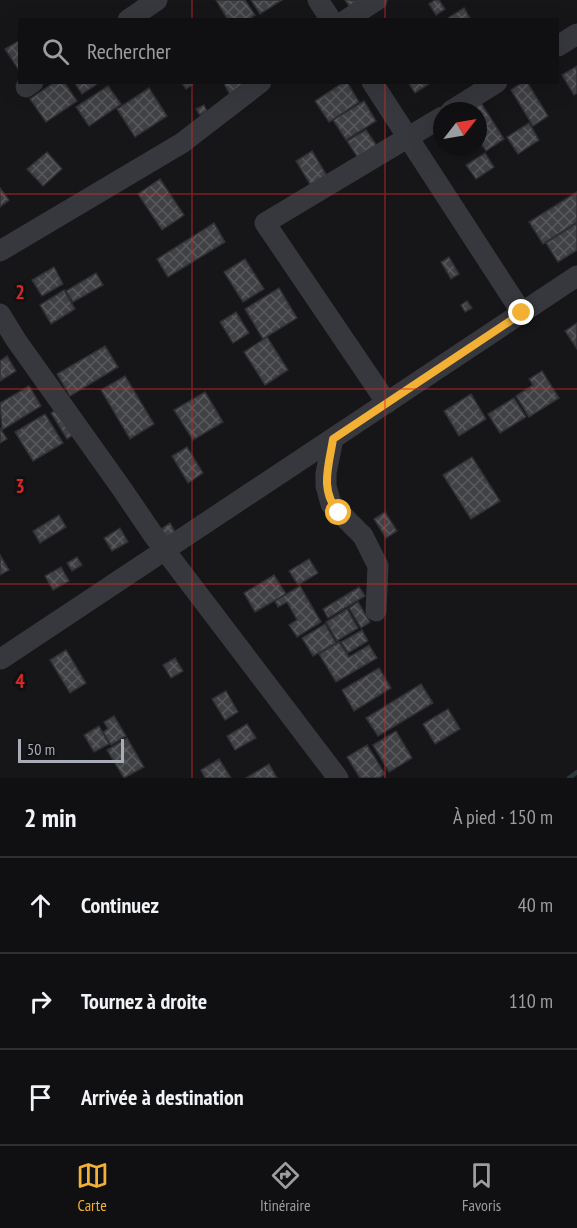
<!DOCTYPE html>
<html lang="fr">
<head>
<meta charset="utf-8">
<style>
  :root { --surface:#101012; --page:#19191b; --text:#f1f3f6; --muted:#9c9d9f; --line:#303032; --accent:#f2b134 }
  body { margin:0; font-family:"PT Sans Narrow",sans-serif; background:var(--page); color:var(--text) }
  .compass { position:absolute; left:433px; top:102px; width:54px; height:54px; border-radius:50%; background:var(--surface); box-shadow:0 6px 24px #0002; rotate:59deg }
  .scale { position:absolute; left:18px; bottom:15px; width:106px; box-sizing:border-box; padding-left:6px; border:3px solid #a8adb8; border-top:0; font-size:16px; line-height:21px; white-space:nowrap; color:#a8adb8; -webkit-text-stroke:4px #111113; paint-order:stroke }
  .stop { position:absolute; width:18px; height:18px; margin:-14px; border:4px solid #f2b134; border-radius:50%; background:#fff }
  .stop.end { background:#f2b134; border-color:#fff; box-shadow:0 2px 6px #0008 }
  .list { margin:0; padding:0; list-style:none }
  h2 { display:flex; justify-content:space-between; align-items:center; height:78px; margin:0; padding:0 24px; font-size:26px }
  h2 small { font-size:20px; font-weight:400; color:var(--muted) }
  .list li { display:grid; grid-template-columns:39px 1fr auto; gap:18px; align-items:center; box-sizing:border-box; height:96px; padding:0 24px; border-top:2px solid var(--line) }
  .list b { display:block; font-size:22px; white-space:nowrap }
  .list em { font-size:20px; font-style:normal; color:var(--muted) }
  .icon { flex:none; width:33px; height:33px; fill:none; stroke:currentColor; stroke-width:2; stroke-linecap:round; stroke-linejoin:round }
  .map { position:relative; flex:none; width:577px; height:778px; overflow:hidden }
  .search { position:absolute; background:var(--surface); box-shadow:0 6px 24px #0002; left:18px; right:18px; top:18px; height:66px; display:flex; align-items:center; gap:15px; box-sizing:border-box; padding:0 21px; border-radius:0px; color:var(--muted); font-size:22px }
  .sheet { height:366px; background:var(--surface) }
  nav { display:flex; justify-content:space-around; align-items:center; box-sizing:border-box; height:84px; border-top:2px solid var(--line); background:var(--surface); font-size:16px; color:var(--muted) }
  nav a { display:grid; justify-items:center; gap:3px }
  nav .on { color:var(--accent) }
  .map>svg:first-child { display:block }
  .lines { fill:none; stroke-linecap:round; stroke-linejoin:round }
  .stream { stroke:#2c353c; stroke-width:4.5 }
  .building { fill:url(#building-cross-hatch); stroke:#303034; stroke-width:1.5 }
  .minor { stroke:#37383d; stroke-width:21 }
  .route { stroke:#f2b134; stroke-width:8 }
  .grid { fill:none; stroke:#d62828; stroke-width:1.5; stroke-opacity:0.55 }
  .grid-label { font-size:20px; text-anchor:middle; font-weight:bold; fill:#d62828; stroke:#111113; stroke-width:6; stroke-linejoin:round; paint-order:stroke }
</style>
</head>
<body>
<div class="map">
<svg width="577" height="778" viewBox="0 0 577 778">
  <defs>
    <pattern id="building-cross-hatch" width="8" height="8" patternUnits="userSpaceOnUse" patternTransform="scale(1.5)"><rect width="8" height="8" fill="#404145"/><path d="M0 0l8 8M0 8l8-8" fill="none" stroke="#595a5e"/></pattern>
  </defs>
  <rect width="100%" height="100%" fill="#161618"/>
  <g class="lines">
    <path class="stream" d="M569 778 577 772"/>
  </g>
  <g class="building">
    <path d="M216 0H245L255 15 248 20H228Z"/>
    <path d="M251 0H282L260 14Z"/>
    <path d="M345 0H372L353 12Z"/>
    <path d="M435 0H439L445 9 436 15 429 4Z"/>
    <path d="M464 8 471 20H449L448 18Z"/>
    <path d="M20 40V72L5 49Z"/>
    <path d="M577 66V93L574 95 562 75Z"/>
    <path d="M55 82H64L77 101 46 122 30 99Z"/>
    <path d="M74 82H100L82 94Z"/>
    <path d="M181 82H196L186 89Z"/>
    <path d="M223 82H251L231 96Z"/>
    <path d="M344 82H347L359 102 329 122 315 101Z"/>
    <path d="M408 82H432L415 93Z"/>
    <path d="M523 82H527L548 116 533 126 511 90Z"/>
    <path d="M108 86 121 104 89 126 76 107Z"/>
    <path d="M149 88 167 116 135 137 117 109Z"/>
    <path d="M364 101 376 121 346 140 333 120Z"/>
    <path d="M481 103 504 139 486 151 478 139V111H469Z"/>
    <path d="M204 105 207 111 200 115 196 109Z"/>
    <path d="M529 123 539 140 518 154 507 137Z"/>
    <path d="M366 130 377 146 358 158 347 141Z"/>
    <path d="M312 151 329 179 313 189 296 161Z"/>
    <path d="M47 152 62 169 43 186 27 169Z"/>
    <path d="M485 153 494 167 476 179 466 165Z"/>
    <path d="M160 179 184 215 162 230 138 194Z"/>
    <path d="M0 188 9 200 0 207Z"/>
    <path d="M577 192V222L543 244 529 222Z"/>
    <path d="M214 223 225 242 168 277 157 259Z"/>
    <path d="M577 223V250L558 262 546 243Z"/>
    <path d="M449 257 459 274 451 279 441 262Z"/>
    <path d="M245 259 264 289 243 302 224 272Z"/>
    <path d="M54 267 63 284 42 296 32 280Z"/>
    <path d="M96 273 103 285 73 302 66 291Z"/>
    <path d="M279 288 297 318 263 339 245 309Z"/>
    <path d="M64 290 75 309 51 324 40 305Z"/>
    <path d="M467 301 472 308 465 312 461 305Z"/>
    <path d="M236 312 249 333 233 343 220 322Z"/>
    <path d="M577 323V349L565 331Z"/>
    <path d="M267 337 288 370 265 385 244 352Z"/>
    <path d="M105 346 118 367 70 396 57 374Z"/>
    <path d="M7 356 16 371 0 381V361Z"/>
    <path d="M542 371 559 398 529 417 516 396 533 385 529 379Z"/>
    <path d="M125 376 154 424 130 439 101 390Z"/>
    <path d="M29 386 41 406 2 430 0 403Z"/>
    <path d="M205 392 223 422 193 440 174 410Z"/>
    <path d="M471 394 486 419 459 436 444 411Z"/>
    <path d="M514 398 526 417 500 433 488 414Z"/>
    <path d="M61 407 77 433 67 439 51 413Z"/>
    <path d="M45 414 63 443 33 461 15 432Z"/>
    <path d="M0 428 7 439 0 443Z"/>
    <path d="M187 447 203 473 188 483 172 456Z"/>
    <path d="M472 457 500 501 471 519 443 475Z"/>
    <path d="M385 512 397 531 386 538 374 519Z"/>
    <path d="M59 515 66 527 40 543 33 531Z"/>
    <path d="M170 523 176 533 164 541 157 532Z"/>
    <path d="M120 528 128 542 112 551 104 538Z"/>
    <path d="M0 555 9 570 0 575Z"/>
    <path d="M77 557 82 565 72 571 67 563Z"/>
    <path d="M309 559 318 573 298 585 289 571Z"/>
    <path d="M61 567 69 581 53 590 45 576Z"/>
    <path d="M274 575 286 594 255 612 244 593Z"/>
    <path d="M300 586 321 622 297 637 289 625 297 620 287 602 278 607 275 601Z"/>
    <path d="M359 587 365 596 328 618 323 609Z"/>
    <path d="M358 602 370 622 361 628 349 608Z"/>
    <path d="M347 609 358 628 337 641 326 622Z"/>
    <path d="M325 624 336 643 313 656 302 638Z"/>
    <path d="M362 630 368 641 348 653 341 642Z"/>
    <path d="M339 642 349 657 369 645 377 658 336 682 319 654Z"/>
    <path d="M66 650 86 683 70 693 50 660Z"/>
    <path d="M175 658 183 671 171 678 163 665Z"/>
    <path d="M379 668 391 688 354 711 342 690Z"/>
    <path d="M421 684 433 703 378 736 366 718Z"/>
    <path d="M226 691 238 712 225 720 212 699Z"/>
    <path d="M448 709 460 729 435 744 423 724Z"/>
    <path d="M114 716 126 736 111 745 103 732 108 729 104 722Z"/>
    <path d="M247 724 256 738 235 750 227 736Z"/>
    <path d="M99 726 109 744 94 752 84 735Z"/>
    <path d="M396 731 412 758 389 772 373 745Z"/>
    <path d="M127 738 144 767 124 778 107 750Z"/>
    <path d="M367 745 385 774 379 778H360L347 757Z"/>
    <path d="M219 759 231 778H205L201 770Z"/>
    <path d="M269 764 277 778H246Z"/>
  </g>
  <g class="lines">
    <g class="minor">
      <path d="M318 0 331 20"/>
      <path d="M128 20 157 0"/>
      <path d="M346 20 377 0"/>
      <path d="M558 46 577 34"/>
      <path d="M372 82 522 313"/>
      <path d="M26 87 33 82"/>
      <path d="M451 111 497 82"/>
      <path d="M0 251 182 143 261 82"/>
      <path d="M0 314 16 340 122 489 154 536 338 778"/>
      <path d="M387 403 265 223 442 117"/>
      <path d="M333 439 326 473V486L331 504 363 536 378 566 376 611"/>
      <path d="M1 659 577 276"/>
    </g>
  </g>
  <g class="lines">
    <path class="route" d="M339 513C319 490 329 466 333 439L522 313"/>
  </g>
  <path class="grid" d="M192 0V20M385 0V20M192 82V778M385 82V778M0 194H577M0 389H577M0 584H577"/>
  <g class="grid-label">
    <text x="20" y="299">2</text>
    <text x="20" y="493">3</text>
    <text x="20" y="688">4</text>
  </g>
</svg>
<svg class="compass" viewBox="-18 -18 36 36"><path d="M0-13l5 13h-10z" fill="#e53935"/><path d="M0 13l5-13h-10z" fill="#9c9d9f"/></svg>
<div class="scale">50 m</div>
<div class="stop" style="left:339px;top:513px"></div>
<div class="stop end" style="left:522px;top:313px"></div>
<div class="search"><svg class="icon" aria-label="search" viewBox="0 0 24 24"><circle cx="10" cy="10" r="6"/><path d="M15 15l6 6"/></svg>Rechercher</div>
</div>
<section class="sheet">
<h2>2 min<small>À pied · 150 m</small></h2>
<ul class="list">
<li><svg class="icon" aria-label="ahead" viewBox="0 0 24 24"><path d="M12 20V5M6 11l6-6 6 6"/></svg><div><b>Continuez</b></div><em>40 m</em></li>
<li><svg class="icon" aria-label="right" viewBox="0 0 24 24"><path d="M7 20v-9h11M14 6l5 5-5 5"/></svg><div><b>Tournez à droite</b></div><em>110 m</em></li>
<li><svg class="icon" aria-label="arrive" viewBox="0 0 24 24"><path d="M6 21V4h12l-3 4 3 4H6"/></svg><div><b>Arrivée à destination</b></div></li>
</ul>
</section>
<nav>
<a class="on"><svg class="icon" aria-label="map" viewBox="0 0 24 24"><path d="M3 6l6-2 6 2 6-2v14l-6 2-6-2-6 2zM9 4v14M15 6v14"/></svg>Carte</a>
<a><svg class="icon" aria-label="directions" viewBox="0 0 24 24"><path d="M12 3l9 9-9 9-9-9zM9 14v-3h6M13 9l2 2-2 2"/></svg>Itinéraire</a>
<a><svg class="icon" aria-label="saved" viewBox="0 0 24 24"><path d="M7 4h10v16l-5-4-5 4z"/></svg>Favoris</a>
</nav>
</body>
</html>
